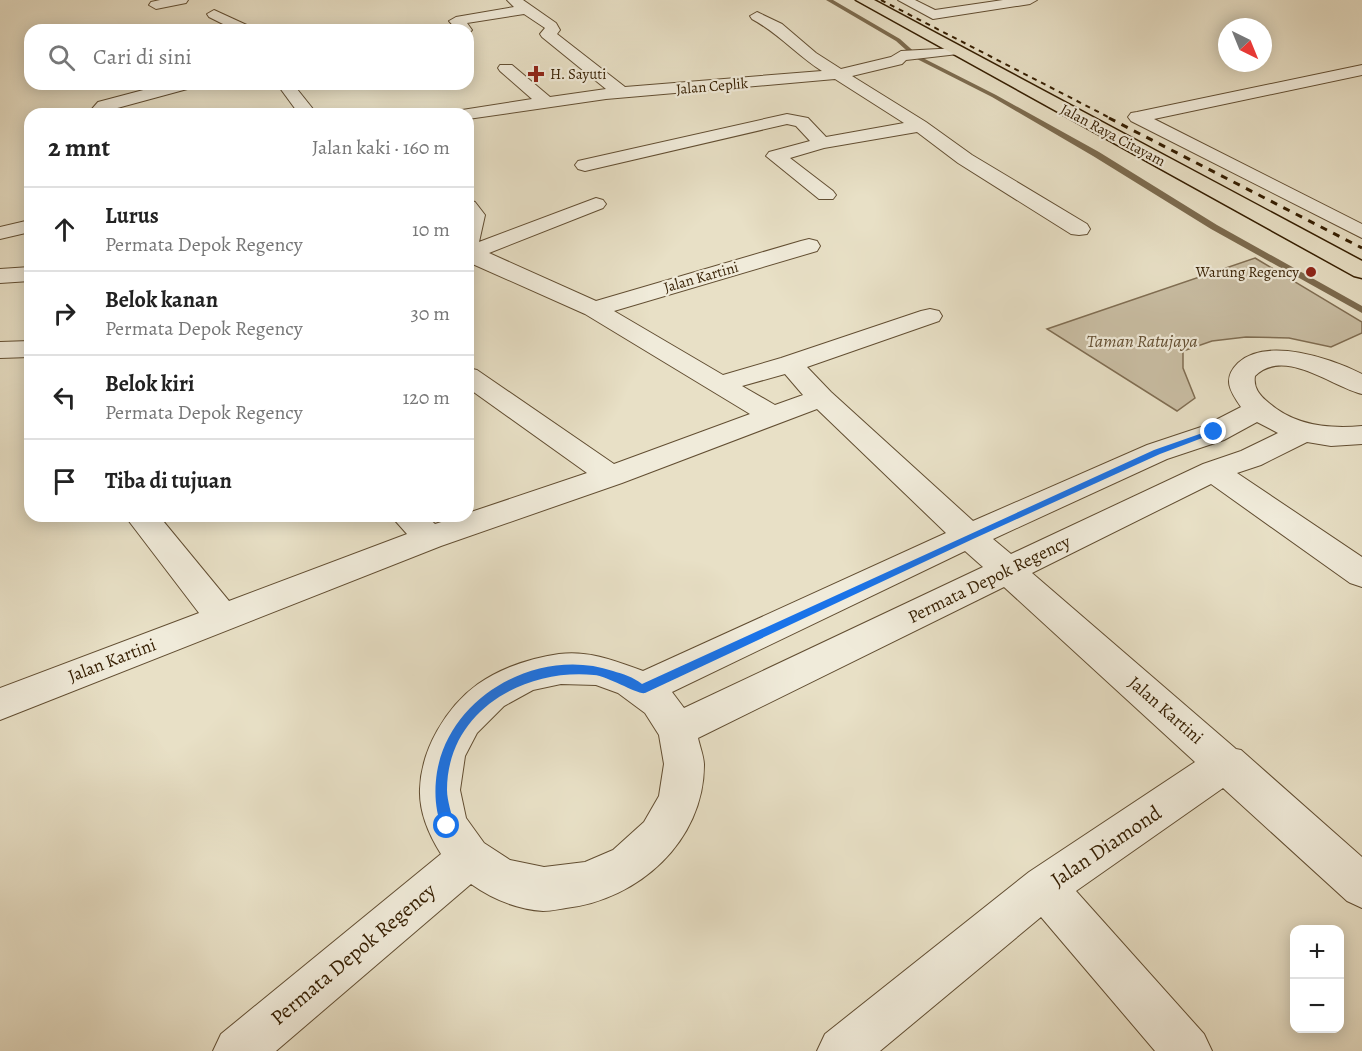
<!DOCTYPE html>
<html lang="id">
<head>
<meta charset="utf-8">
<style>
  :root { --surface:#fff; --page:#f6f6f6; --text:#222; --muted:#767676; --line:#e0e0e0 }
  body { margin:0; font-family:Alegreya,serif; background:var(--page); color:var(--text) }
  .controls { position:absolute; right:18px; bottom:18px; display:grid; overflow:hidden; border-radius:12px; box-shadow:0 3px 15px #0003 }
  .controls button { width:54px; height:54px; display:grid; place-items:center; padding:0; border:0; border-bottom:2px solid var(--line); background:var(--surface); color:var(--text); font:30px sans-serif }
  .compass { position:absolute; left:1218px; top:18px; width:54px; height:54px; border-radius:50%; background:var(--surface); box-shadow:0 3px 15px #0003; rotate:137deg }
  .stop { position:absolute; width:18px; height:18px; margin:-14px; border:4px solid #1a73e8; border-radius:50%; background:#fff }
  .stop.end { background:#1a73e8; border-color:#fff; box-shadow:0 2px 6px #0008 }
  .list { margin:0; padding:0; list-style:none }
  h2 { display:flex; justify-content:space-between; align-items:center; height:78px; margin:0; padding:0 24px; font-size:26px }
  h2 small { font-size:20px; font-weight:400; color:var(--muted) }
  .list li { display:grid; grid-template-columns:39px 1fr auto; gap:18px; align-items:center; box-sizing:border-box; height:84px; padding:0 24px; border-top:2px solid var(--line) }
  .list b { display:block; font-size:22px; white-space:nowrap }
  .list p { margin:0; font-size:20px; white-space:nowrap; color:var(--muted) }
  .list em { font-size:20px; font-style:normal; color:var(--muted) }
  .icon { flex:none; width:33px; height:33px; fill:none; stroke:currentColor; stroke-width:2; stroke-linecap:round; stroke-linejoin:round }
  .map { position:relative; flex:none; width:1362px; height:1051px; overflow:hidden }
  .search { position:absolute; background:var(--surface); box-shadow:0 3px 15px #0003; left:24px; top:24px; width:450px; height:66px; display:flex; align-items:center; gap:15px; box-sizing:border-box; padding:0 21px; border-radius:18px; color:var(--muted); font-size:22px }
  .panel { position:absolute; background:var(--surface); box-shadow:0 3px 15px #0003; left:24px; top:108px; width:450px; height:414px; border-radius:18px }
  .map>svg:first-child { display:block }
  .green { fill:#cabfa5; stroke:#806e53; stroke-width:1.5 }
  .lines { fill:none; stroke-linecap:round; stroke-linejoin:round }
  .stream { fill:#7c6b4f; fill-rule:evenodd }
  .street-casing { stroke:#624e32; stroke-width:2 }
  .primary-casing { stroke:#351e01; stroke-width:3 }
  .street { fill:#f0ebda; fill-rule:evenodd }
  .primary { fill:#e8e0c6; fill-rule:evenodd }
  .rail-far1 { stroke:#351e01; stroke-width:2; stroke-dasharray:5 5; stroke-linecap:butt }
  .rail { stroke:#351e01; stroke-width:3; stroke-dasharray:7 7; stroke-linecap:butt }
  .route { fill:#1a73e8 }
  .poi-dot { fill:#8f2418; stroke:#f0ebda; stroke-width:2 }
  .labels { text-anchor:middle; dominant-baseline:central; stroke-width:4.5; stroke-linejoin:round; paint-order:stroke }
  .far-poi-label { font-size:15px; fill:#351e01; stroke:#f0ebda; text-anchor:start }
  .far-street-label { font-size:15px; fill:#351e01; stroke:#f0ebda }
  .park-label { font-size:18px; font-style:italic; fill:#624e32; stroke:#f0ebda }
  .street-label { font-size:18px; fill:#351e01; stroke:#f0ebda }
  .near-street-label { font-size:21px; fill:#351e01; stroke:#f0ebda }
</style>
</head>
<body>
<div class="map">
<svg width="1362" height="1051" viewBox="0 0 1362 1051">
  <rect width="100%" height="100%" fill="#e8e0c6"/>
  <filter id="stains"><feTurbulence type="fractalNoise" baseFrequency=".00333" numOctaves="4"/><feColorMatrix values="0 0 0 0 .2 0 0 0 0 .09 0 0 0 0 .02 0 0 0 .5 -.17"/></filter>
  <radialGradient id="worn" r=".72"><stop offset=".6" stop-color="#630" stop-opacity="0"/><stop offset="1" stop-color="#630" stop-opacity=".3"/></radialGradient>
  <path class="green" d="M1255 258 1362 322V333L1331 347 1289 338 1246 337 1212 341 1183 351V368L1195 398 1177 411 1047 329Z"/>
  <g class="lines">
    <path class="stream" d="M826 0H833L900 39 919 56 996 95 1099 152 1217 225 1362 306V313L1211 229 1093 156 992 97 915 58 896 41Z"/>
    <g class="street-casing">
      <g id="street">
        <path d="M160 0H188L186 3 156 9 149 5 151 2Z"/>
        <path d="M507 0H523L556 23 560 30 557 34 625 87 822 71C797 55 778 33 752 19L750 16 757 12 782 24 816 53 841 69 891 57 901 51 958 48 961 51 958 54 906 60 902 64 852 76 926 122 972 155 1087 224 1090 229 1087 234 1079 235 1071 234 958 163 917 132 824 148 790 158 833 191 836 195 833 199H819L766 156 769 152 810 141 796 126 787 124 585 171 578 169 575 165 578 161 787 114 808 118 826 137 904 123 835 79 606 99 468 119V114H459L462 110 532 99 500 71 498 68 500 65H512L550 97 606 89 542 37 540 34 545 28 524 14 467 23 472 30 468 34V30H457L449 21 456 17 514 7Z"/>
        <path d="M898 0H915L935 10 1003 0H1037L1030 4 933 19Z"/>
        <path d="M214 10 251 27 253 30H235L209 17 207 14Z"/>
        <path d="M1362 65V75L1154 119 1362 224V238L1131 121 1128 117 1131 113 1137 112Z"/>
        <path d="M166 84H193L191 88 110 110 109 114H91V110L98 102Z"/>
        <path d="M277 84H293L317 114H299Z"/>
        <path d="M596 198 603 200 606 204 603 208 489 253 596 301 801 241 809 239 817 241 820 246 817 251 614 311 723 375 781 358 921 311 930 309 939 311 942 316 939 321 807 367 831 392 973 521 1147 445 1204 426 1241 407C1230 391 1222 379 1238 363 1267 336 1332 359 1362 374V394C1332 387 1285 347 1255 376 1253 388 1260 396 1269 403 1295 426 1329 429 1362 426V444L1331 446 1307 442 1261 465 1237 473 1362 557V587L1350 583 1211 484 1032 573 1236 749 1241 750 1362 857V908L1347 901 1223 788 1076 891 1204 1034 1212 1051H1155L1041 917 880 1051H817L825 1034 1029 872 1195 762 1004 587 698 738C700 747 704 757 704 765 704 841 638 900 566 908 559 909 551 911 543 911 517 909 492 899 471 884L276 1051H213L221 1034 441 854C429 835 419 812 420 789 421 750 446 707 478 684 501 668 531 658 559 654 589 650 616 661 643 671L946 533 817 409 622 483 441 546 0 720V688L199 613 125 516H159L229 601 407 534 391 516H426L435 524 460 516H468V513L587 473 468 388V368L477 370 614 464 750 414 585 314 468 262V200L475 202 485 215 479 242ZM785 374 803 395 775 405 742 386ZM1257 422 1278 433 1241 451 1203 464 1011 554 993 539 1167 459 1224 440ZM965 551 983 567 684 708 672 692ZM561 684 596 685 618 693 645 713 659 735 664 764 659 796 644 822 613 850 585 862 544 867 510 860 484 843 466 818 460 790 465 756 477 733 504 706 533 690Z"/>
        <path d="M30 220V232L0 239V227Z"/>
        <path d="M30 267V281L0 283V269Z"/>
        <path d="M30 341V357L0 358V342Z"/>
      </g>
    </g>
    <g class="primary-casing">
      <path id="primary" d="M856 0H874L1362 261V278L1354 276Z"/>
    </g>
    <use href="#street" class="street"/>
    <use href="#primary" class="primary"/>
    <path class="rail-far1" d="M881 0 1112 119"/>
    <path class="rail" d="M1109 118 1362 248"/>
  </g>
  <path class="route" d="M1211 430 1218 432 1160 454 973 539 645 693C638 695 608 676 594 675 524 668 447 711 447 790 447 801 452 814 454 826L452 830H443C435 812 434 791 437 772 450 695 540 646 613 671 623 674 633 677 642 684L1154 450Z"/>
  <g class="poi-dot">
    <path d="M533 65h6v6h6v6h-6v6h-6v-6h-6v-6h6z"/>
    <circle cx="1311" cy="272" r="6"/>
  </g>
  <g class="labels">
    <g class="far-poi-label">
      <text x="550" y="74">H. Sayuti</text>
      <text x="1299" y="272" text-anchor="end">Warung Regency</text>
    </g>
    <g class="far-street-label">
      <text transform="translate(712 86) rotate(-5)">Jalan Ceplik</text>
      <text transform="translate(1113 135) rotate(28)">Jalan Raya Citayam</text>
      <text transform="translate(701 277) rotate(-16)">Jalan Kartini</text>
    </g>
    <g class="park-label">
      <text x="1142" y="341">Taman Ratujaya</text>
    </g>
    <g class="street-label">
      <text transform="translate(989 579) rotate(-26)">Permata Depok Regency</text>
      <text transform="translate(112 660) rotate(-21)">Jalan Kartini</text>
      <text transform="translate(1166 710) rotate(41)">Jalan Kartini</text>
    </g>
    <g class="near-street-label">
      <text transform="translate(1106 846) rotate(-34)">Jalan Diamond</text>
      <text transform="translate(353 954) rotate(-40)">Permata Depok Regency</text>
    </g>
  </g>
  <rect width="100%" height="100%" filter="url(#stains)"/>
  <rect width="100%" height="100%" fill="url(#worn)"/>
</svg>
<div class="controls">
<button>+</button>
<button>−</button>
</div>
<svg class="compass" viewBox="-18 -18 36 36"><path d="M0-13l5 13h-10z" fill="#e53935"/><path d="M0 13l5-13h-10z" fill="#767676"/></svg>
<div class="stop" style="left:447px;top:826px"></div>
<div class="stop end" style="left:1214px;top:432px"></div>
<div class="search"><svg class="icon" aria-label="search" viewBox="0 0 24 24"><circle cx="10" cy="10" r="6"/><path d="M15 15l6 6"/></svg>Cari di sini</div>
<section class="panel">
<h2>2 mnt<small>Jalan kaki · 160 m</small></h2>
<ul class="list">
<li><svg class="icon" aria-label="ahead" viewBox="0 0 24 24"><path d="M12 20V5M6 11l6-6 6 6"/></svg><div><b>Lurus</b><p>Permata Depok Regency</p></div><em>10 m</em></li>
<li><svg class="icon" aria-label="right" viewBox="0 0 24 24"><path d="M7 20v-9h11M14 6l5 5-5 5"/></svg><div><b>Belok kanan</b><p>Permata Depok Regency</p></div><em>30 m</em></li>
<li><svg class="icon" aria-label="left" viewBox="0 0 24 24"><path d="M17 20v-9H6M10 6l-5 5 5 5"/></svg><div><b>Belok kiri</b><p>Permata Depok Regency</p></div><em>120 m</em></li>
<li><svg class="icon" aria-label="arrive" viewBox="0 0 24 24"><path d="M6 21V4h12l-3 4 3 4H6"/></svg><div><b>Tiba di tujuan</b></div></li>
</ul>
</section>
</div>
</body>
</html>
